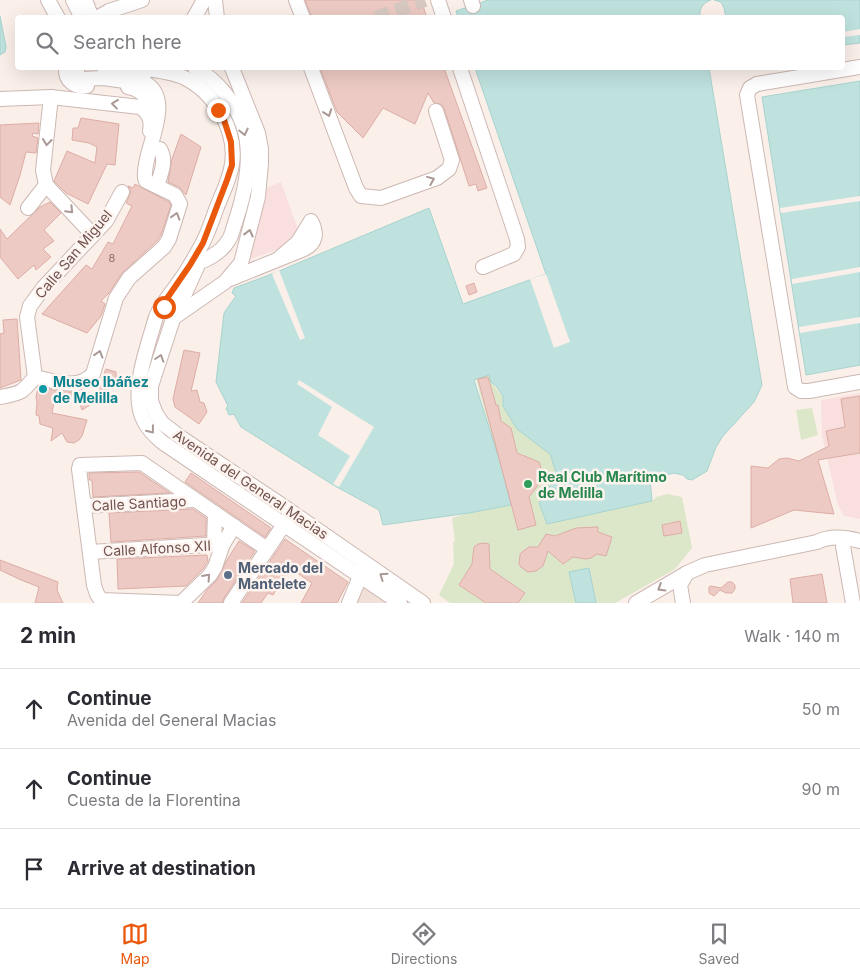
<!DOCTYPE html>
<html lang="en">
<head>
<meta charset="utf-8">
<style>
  :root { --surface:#fff; --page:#f7f7f7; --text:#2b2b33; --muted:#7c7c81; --line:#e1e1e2; --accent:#ea580c }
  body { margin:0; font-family:Inter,sans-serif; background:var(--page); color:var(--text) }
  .stop { position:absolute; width:15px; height:15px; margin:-11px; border:4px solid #ea580c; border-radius:50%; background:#fff }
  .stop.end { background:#ea580c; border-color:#fff; box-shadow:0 1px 5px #0008 }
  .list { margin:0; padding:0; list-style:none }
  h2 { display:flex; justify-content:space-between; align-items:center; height:65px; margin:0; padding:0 20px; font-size:21px }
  h2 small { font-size:16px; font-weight:400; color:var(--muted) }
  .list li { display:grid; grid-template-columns:32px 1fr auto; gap:15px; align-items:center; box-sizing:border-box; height:80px; padding:0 20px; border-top:1px solid var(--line) }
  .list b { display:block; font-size:19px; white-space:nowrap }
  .list p { margin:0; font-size:16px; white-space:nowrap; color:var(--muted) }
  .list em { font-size:16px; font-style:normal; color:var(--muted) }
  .icon { flex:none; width:28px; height:28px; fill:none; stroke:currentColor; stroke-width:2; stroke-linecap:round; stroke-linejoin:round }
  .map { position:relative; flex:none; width:860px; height:603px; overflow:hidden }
  .search { position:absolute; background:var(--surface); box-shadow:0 5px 20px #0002; left:15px; right:15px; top:15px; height:55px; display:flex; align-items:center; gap:12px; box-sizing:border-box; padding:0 18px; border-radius:5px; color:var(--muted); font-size:19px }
  .sheet { height:305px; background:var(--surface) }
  nav { display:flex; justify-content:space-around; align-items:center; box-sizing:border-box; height:70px; border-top:1px solid var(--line); background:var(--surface); font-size:14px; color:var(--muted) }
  nav a { display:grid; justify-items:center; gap:2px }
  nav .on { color:var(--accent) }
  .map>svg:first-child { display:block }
  .residential { fill:#f1e0d8 }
  .commercial { fill:#f9e0de }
  .green { fill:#dce7c9 }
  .water { fill:#bfe2df; stroke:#a7d3cf }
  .pier { fill:#faefe9 }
  .building { fill:#edcac4; stroke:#ddada6 }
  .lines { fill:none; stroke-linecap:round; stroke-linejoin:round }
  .minor-tunnel { stroke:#d8c8c2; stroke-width:14; stroke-dasharray:14 7; stroke-linecap:butt }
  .minor-casing { stroke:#cdb8b3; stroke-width:16 }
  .minor { stroke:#fff; stroke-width:14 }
  .oneway { stroke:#aa9895 }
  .route { stroke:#ea580c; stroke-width:6 }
  .culture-dot { fill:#0f9aa8; stroke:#fdf4ef; stroke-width:2 }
  .leisure-dot { fill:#2e9e5b; stroke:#fdf4ef; stroke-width:2 }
  .service-dot { fill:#5c6f8a; stroke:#fdf4ef; stroke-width:2 }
  .labels { text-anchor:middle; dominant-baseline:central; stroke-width:5; stroke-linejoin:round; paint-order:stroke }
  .number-label { font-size:11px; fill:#91716c }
  .street-label { font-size:14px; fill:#72534f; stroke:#fdf4ef }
  .culture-label { font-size:14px; font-weight:bold; fill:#0d838f; stroke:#fdf4ef; text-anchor:start }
  .leisure-label { font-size:14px; font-weight:bold; fill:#27864d; stroke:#fdf4ef; text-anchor:start }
  .service-label { font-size:14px; font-weight:bold; fill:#4e5e75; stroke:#fdf4ef; text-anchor:start }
</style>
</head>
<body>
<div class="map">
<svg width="860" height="603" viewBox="0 0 860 603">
  <rect width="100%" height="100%" fill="#faefe9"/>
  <path class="residential" d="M366 584 392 603H357Z"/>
  <g class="commercial">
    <path d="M281 182 302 241 245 261 266 188Z"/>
    <path d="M860 393V519L844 516 838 505 822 436 821 400Z"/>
  </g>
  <g class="green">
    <path d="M489 374 491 382 550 454 557 475 539 503 547 524 654 500 656 497 667 494 682 497 692 548 675 569 615 603H450L439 595 454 564 453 542H455L452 518 468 513 511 505 476 379Z"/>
    <path d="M812 408 818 435 801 440 796 410Z"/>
  </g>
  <g class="water">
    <path d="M488 0H711C703 3 699 8 700 18H458L456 11Z"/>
    <path d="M714 0H860V43L843 45 842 18 726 17 724 8 721 2Z"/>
    <path d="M0 16 6 47 5 52 0 55Z"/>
    <path d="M475 68H709L762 385 754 402 723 436 716 447 707 471 692 480 687 479 683 475 674 473 650 479 652 501 547 524 539 503 557 475 550 454 517 429 503 406V396L496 386 491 382 489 375 474 380 500 462 511 505 469 513 383 525 379 510 335 486 241 427 234 414 229 415 226 408 228 406 216 382 224 313 236 296 232 293 234 288 272 274 429 208 463 304 546 274Z"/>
    <path d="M860 81V365L806 375 762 97Z"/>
    <path d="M589 568 596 603H576L569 572Z"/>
  </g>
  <g class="pier">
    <path d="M860 29V35L843 37V32Z"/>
    <path d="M860 196V201L781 213 780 208Z"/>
    <path d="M860 267V272L792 284V279Z"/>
    <path d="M279 270 305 338 300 340 272 274Z"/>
    <path d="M546 274 570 342 554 348 530 279Z"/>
    <path d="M860 317V323L800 333 799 327Z"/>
    <path d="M299 380 374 427 339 487 333 484 350 456 318 435 332 407 297 384Z"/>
  </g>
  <g class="building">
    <path d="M305 0H421L427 18H312Z"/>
    <path d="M320 68H444L487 188 478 191 476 184 469 186 444 108 441 104 434 103 428 93 415 124 383 108 363 138 337 112Z"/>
    <path d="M81 118 119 124 115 165 107 164 88 204 66 193 54 181 67 151 95 163 97 147 89 143 72 140 73 128H78Z"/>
    <path d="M39 123 38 134 33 133 32 136 38 138 36 153 26 152 20 175 10 205 0 197V125Z"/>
    <path d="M181 134 201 147 186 195 179 187 168 182 172 159Z"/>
    <path d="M135 184 169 202 171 205 161 235 157 241 122 273 109 293 101 301 105 304 101 316 87 333 42 314 86 265 92 269 108 242 113 244 132 206 126 203 131 192 128 186 133 188Z"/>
    <path d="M50 202 61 213 44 230 54 241 43 249 51 257 36 270 34 265 18 279 0 257V229L7 239 40 207Z"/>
    <path d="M474 283 477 292 469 295 466 286Z"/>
    <path d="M17 319 21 380 0 388V334L4 333 3 320Z"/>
    <path d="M184 350 200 353 191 391 197 390 200 402 204 403 207 412 199 424 175 407 173 399Z"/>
    <path d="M106 369 116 372V383L108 389 100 390V383Z"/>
    <path d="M488 377 496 405H498L501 421 511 428 517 453 539 462 544 477 529 497 536 525 518 530 478 379Z"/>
    <path d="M38 387 64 392H77L94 396 90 405 82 410 79 401 55 396 52 413 87 420 82 436 79 440 74 443 67 442 62 433 51 441 53 428 40 424 39 416 36 415 37 402 36 397Z"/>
    <path d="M860 396V453L818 460 834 514 794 510 751 528V466L768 468 779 459 787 458 799 461 829 446 826 431 845 427 841 399Z"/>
    <path d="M139 472 170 493 93 497 92 480H89V473Z"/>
    <path d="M191 473 271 528 265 537 185 482Z"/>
    <path d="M193 509 206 518V536L111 542 109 513Z"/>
    <path d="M680 521 682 533 664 536 662 525Z"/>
    <path d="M598 527V532L612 537 606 556 597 554 591 558 586 559 573 557 563 564 548 551 543 566 536 571 528 572 521 567 519 564 520 555 522 552 529 547H538L546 534 555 536 576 528Z"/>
    <path d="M285 539 348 582 337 603H301L312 583 290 568 273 595 268 593 261 603H242Z"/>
    <path d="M239 541 255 551 224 598 222 603H198L207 590 217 580 227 560Z"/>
    <path d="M485 543 489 544 490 569 525 593 518 603H486L459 585 472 564 474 547 478 544Z"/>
    <path d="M207 555 208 561 203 569 186 586 118 589 117 559Z"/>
    <path d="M0 560 58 582 57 590 63 603H35L39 587 21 580 0 570Z"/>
    <path d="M822 574 827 603H793L790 579Z"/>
    <path d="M728 582H732L735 585V589L732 593H726L720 590 714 596 709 593V587L711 586 721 588Z"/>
  </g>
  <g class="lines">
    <path class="minor-tunnel" d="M376 18 425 0"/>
    <g class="minor-casing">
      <g id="minor">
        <path d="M48 0 58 18"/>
        <path d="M73 0 82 18"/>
        <path d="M85 0 92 18"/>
        <path d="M215 0 217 18"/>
        <path d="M296 0 303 18"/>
        <path d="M438 0 444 18"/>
        <path d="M471 0 473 6"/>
        <path d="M97 18 109 11 142 0"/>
        <path d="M194 18 204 0"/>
        <path d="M860 67 757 84 750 88 747 95 795 387 801 391H809L860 382"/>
        <path d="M66 68C65 81 75 88 87 86"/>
        <path d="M104 68 145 73"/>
        <path d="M137 68C153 70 170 71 185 78 215 93 237 131 232 164 230 179 222 194 217 207 212 220 208 234 201 246 194 259 187 271 179 282 171 294 161 304 156 317 148 346 129 393 144 421 148 429 155 436 162 442L400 603"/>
        <path d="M311 68 356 188 361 196 381 198 437 178 449 169 452 160 436 111"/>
        <path d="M460 68 517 239 518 247 514 254 483 267"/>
        <path d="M128 87C146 90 149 102 153 118"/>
        <path d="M51 97 43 170 46 185 93 235"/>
        <path d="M0 99 51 97 140 107C149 113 152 120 150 131"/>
        <path d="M157 186C161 173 167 161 160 149"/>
        <path d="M28 208 46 185"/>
        <path d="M190 265C204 262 221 253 228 241 232 236 233 228 235 223 245 193 254 156 243 125 235 102 216 79 195 68"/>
        <path d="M197 267 172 322 151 386V401L156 414 162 423 183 439 283 506 423 603"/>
        <path d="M230 279 304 249C317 243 317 232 311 221L298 242 277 260"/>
        <path d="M176 316 225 282 241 263 258 197 261 163V149L258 133 232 68"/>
        <path d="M35 377C55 381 77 391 93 374L116 298 129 278 164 247 169 239 180 204 175 195 146 181 145 178C142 152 175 103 147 84L103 78 81 79 77 74V68"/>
        <path d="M35 377 27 317 30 306 44 287 106 221 122 192"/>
        <path d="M0 397C21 393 21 394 35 377"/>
        <path d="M84 506 194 500"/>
        <path d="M214 545 215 513"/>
        <path d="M843 546 853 603"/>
        <path d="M90 552 223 544"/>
        <path d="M181 603 101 600 97 594 94 585 79 469 80 465 142 463 267 549"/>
        <path d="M181 603 210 575 215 567 223 544 234 526"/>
        <path d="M231 603 289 517"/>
        <path d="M349 603 364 567"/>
        <path d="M636 603 687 573 705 565 817 542C830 535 846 537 860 541"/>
        <path d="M683 603 680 585 687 573"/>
      </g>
    </g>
    <use href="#minor" class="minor"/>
  </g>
  <defs><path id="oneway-chevron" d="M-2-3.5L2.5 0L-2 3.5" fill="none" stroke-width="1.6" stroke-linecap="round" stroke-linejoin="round" transform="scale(1.25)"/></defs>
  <g class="oneway">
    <use href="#oneway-chevron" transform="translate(115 104) rotate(-173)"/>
    <use href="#oneway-chevron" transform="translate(328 113) rotate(70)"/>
    <use href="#oneway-chevron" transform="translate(244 132) rotate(77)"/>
    <use href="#oneway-chevron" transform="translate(47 142) rotate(96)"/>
    <use href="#oneway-chevron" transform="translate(431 180) rotate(-22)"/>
    <use href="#oneway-chevron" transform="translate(70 210) rotate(46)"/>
    <use href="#oneway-chevron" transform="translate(176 216) rotate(-73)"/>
    <use href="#oneway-chevron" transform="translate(249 233) rotate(-76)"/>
    <use href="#oneway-chevron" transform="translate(99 354) rotate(-73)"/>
    <use href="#oneway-chevron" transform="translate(160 358) rotate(-72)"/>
    <use href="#oneway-chevron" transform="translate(151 430) rotate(52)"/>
    <use href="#oneway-chevron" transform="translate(383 576) rotate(-145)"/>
    <use href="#oneway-chevron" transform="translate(207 577) rotate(-48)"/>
    <use href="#oneway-chevron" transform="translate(661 588) rotate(149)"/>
  </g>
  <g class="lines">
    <path class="route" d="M164 307 159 310 190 265 203 243 227 180 232 165 231 142 224 120 218 110"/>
  </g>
  <circle class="culture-dot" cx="43" cy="389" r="5"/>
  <circle class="leisure-dot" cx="528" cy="484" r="5"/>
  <circle class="service-dot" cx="228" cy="575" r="5"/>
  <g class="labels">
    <g class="number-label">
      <text x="112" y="258">8</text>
    </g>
    <g class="street-label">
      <text transform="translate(73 254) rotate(-50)">Calle San Miguel</text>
      <text transform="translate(251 484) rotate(34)">Avenida del General Macias</text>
      <text transform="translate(139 503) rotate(-3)">Calle Santiago</text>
      <text transform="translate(157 548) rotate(-3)">Calle Alfonso XII</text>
    </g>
    <g class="culture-label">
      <text x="53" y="381">Museo Ibáñez<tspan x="53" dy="16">de Melilla</tspan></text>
    </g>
    <g class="leisure-label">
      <text x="538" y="476">Real Club Marítimo<tspan x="538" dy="16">de Melilla</tspan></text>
    </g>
    <g class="service-label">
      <text x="238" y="567">Mercado del<tspan x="238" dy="16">Mantelete</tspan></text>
    </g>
  </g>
</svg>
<div class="stop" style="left:164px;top:307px"></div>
<div class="stop end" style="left:218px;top:110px"></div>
<div class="search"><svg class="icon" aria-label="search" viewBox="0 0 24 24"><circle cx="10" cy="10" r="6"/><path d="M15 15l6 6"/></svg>Search here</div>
</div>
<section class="sheet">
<h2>2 min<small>Walk · 140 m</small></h2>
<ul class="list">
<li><svg class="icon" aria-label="ahead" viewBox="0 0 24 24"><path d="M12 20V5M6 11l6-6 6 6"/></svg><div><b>Continue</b><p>Avenida del General Macias</p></div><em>50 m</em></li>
<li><svg class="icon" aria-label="ahead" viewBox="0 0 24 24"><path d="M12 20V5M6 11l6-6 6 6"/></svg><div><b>Continue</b><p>Cuesta de la Florentina</p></div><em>90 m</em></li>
<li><svg class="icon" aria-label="arrive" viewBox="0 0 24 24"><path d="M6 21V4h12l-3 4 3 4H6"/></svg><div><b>Arrive at destination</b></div></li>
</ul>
</section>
<nav>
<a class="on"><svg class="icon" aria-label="map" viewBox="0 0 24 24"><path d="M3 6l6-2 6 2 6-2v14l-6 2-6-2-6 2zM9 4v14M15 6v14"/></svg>Map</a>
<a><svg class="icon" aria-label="directions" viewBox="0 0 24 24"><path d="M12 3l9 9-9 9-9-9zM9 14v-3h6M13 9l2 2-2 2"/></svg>Directions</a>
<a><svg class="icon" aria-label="saved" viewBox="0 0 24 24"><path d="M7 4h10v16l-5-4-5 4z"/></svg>Saved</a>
</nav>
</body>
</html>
